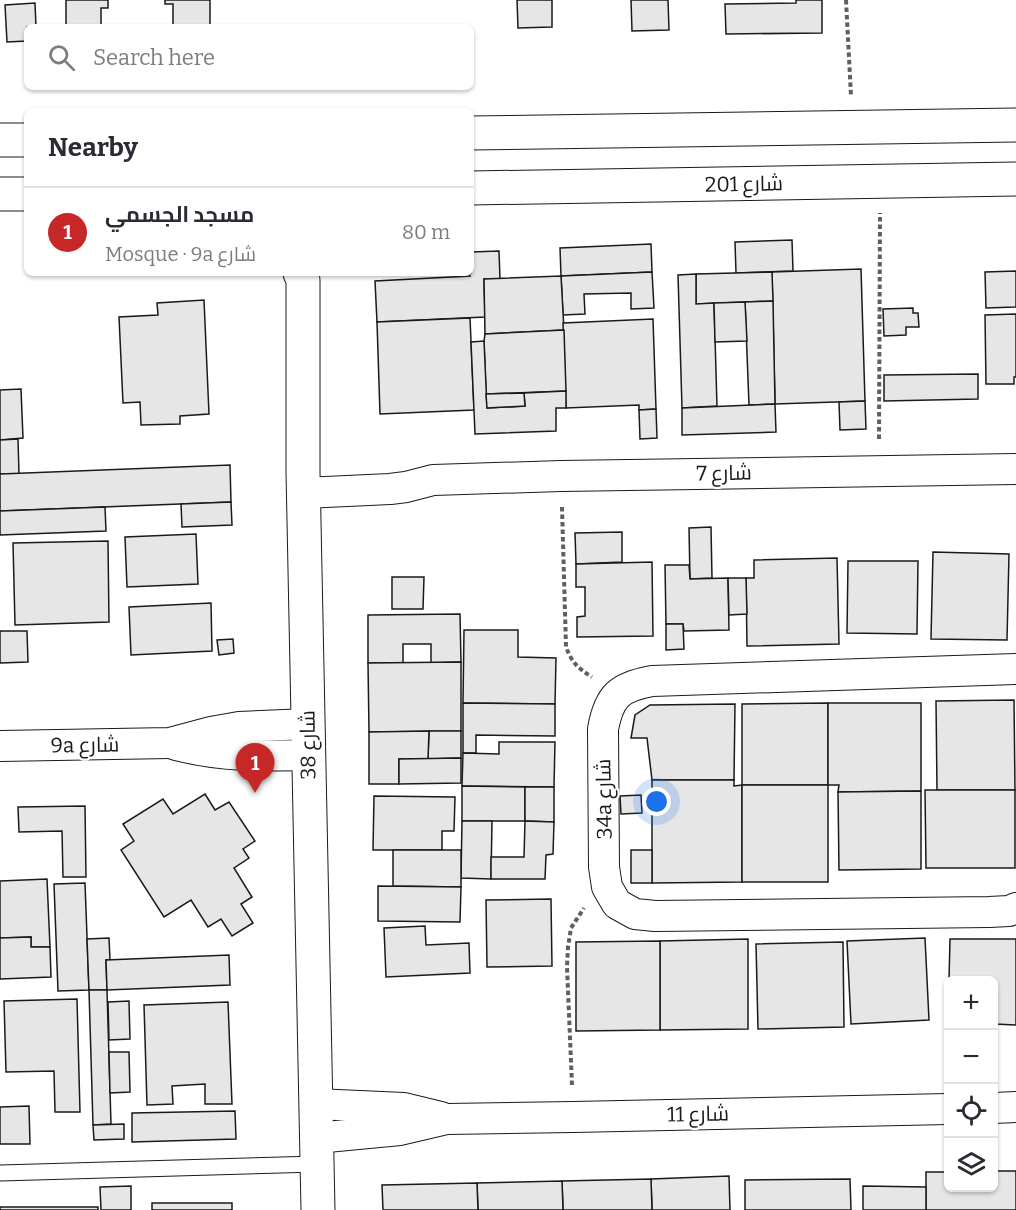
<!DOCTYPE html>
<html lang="en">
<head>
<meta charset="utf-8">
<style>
  :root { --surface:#fff; --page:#f7f7f7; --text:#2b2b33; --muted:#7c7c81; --line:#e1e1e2; --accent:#c62828 }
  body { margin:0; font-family:Bitter,Cairo,serif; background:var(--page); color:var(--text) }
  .controls { position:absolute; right:18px; bottom:18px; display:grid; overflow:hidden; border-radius:9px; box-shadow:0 2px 4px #0004 }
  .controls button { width:54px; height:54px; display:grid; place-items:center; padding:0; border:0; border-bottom:2px solid var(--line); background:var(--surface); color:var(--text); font:30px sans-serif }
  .you { position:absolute; left:657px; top:802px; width:21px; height:21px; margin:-15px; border:4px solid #fff; border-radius:50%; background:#1a73e8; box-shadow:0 0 0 9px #1a73e833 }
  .badge { display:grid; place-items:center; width:39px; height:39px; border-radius:50%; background:var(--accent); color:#fff; font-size:20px; font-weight:700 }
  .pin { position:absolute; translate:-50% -50px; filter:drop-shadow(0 2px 3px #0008) }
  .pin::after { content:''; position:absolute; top:32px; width:21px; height:18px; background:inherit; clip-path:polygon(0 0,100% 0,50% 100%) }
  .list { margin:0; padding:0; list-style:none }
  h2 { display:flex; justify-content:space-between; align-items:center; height:78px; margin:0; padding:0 24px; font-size:26px }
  h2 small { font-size:20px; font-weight:400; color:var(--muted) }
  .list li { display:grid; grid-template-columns:39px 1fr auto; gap:18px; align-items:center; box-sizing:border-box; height:90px; padding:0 24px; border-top:2px solid var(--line) }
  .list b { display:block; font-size:22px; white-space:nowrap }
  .list p { margin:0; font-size:20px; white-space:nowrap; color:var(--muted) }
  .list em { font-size:20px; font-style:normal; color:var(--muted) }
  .icon { flex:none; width:33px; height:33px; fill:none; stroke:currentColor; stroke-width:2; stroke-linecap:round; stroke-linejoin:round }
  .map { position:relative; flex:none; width:1016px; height:1210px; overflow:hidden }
  .search { position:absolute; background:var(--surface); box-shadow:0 2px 4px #0004; left:24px; top:24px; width:450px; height:66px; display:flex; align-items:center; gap:15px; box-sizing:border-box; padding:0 21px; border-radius:9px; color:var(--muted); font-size:22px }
  .panel { position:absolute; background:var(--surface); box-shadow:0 2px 4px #0004; left:24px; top:108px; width:450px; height:168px; border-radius:9px }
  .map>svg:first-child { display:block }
  .building { fill:#e6e6e6; stroke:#1a1a1a; stroke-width:1.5 }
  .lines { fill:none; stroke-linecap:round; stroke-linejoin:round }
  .lane-casing { stroke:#1a1a1a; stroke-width:17 }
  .street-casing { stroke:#1a1a1a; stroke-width:32 }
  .secondary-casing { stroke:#1a1a1a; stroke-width:35 }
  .path { stroke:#5f5f5f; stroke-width:4; stroke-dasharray:4.5 3; stroke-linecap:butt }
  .lane { stroke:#fff; stroke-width:15 }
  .street { stroke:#fff; stroke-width:30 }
  .secondary { stroke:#fff; stroke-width:33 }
  .labels { text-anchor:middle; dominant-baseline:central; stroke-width:4.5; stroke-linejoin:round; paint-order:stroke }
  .street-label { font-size:21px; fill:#1a1a1a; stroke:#fff }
</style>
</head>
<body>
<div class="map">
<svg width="1016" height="1210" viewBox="0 0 1016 1210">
  <rect width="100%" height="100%" fill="#fff"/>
  <g class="building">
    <path d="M66 0H108V8H101V27H66Z"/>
    <path d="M165 0H210V27H173V4H165Z"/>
    <path d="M517 0H552V27L518 28Z"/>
    <path d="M631 0H668L669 30 632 31Z"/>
    <path d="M796 0H822V33L726 34 725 4 796 3Z"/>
    <path d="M35 3 36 27H27V41L7 42 5 5Z"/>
    <path d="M792 240 793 271 736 273 735 242Z"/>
    <path d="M651 244 652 272 561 276 560 248Z"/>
    <path d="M499 251 500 279H484L485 317 377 322 375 281 470 276 469 273H471V252Z"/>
    <path d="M861 269 865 401 775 404 772 272Z"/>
    <path d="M1016 271V307L986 308 985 272Z"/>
    <path d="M652 272 654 308 631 309V293L584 294 585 314 563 315 561 276Z"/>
    <path d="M772 272 773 301 696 304V274Z"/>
    <path d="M696 274V304L714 303 717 406 682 408 678 275Z"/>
    <path d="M561 276 564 330 485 334 484 279Z"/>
    <path d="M204 300 209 414 180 416V424L141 425 140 402 123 403 119 317 158 315 157 303Z"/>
    <path d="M773 301 775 404 749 405 745 302Z"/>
    <path d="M745 302 747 341 715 342 714 303Z"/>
    <path d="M913 308V313H918L919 327H906V335L884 336 883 309Z"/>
    <path d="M1016 314V377H1014V384H986L985 315Z"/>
    <path d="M470 318 474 410 380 414 377 322Z"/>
    <path d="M653 319 656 409 639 410V405L566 408 563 323Z"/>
    <path d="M564 330 566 391 486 394 484 341 485 334Z"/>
    <path d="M484 341 487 408 525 406 524 393 566 391V408H556V431L475 434 471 342Z"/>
    <path d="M978 374V399L884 401V375Z"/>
    <path d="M21 389 23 438 0 440V390Z"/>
    <path d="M524 393 525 406 487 408 486 394Z"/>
    <path d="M865 401 866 429 840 430 839 402Z"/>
    <path d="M775 404 776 432 682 435V408Z"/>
    <path d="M656 409 657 438 640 439 639 410Z"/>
    <path d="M18 439 19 474H0V440Z"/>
    <path d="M230 465 231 502 0 511V474Z"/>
    <path d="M231 502 232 525 182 527 181 504Z"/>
    <path d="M105 507 106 531 0 535V511Z"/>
    <path d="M711 527 712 578 690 579 689 528Z"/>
    <path d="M622 532V562L576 564 575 533Z"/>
    <path d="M196 534 198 584 127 587 125 537Z"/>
    <path d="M108 541 109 622 15 625 13 543Z"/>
    <path d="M933 552 1009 554 1007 640 931 639Z"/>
    <path d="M837 558 839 644 747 646 746 578H754V560Z"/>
    <path d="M848 561H918L917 634 847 633Z"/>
    <path d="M652 562 653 636 577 637V617L585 616V587H576V564Z"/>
    <path d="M665 565H689L690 579 728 578 729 630 684 631 683 624H666Z"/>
    <path d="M392 577H424L423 609H392Z"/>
    <path d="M728 578H746L747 614 729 615Z"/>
    <path d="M211 603 212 651 131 655 129 607Z"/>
    <path d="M460 614 461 662 431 663V644H403V663H368V615Z"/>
    <path d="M666 624H683L684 649 666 650Z"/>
    <path d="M464 630H518V657L556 658 555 704 463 703Z"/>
    <path d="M0 631H27L28 662 0 663Z"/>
    <path d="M233 639 234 653 219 655 217 640Z"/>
    <path d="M461 662V731L369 732 368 663Z"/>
    <path d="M1014 700 1015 790H937L936 701Z"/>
    <path d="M463 703 555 704V736L476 735V753H463Z"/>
    <path d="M828 703V785H742V704Z"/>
    <path d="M828 703H921V791L838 792 839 785H828Z"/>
    <path d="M735 704 734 780H652L647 738H631L635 715 650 705Z"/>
    <path d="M429 731H461V758L428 759Z"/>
    <path d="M429 731 428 759H399V784H369V732Z"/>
    <path d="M499 742H555L554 787 462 786 463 753 499 754Z"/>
    <path d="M461 758V783L399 784V759Z"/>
    <path d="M652 780H734V786L742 785V882L652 883Z"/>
    <rect x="742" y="785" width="86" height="97"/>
    <path d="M462 786 525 787V821H462Z"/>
    <path d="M525 787H554V822L525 821Z"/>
    <path d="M925 790H1015V868H926Z"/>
    <path d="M921 791V869L839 870 838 792Z"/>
    <path d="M205 794 215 810 229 802 255 841 243 849 249 858 234 868 252 897 241 904 253 923 232 936 221 919 208 927 191 900 164 917 121 850 134 841 123 824 163 799 173 814Z"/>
    <path d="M641 795 642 813 621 814 620 796Z"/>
    <path d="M374 796 455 797 454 831H442V850H373Z"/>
    <path d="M85 806 86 877H63L62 831 19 832 18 807Z"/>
    <path d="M462 821H492L491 879 461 878Z"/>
    <path d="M525 821 554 822 553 854 546 855 545 879H491V857H524Z"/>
    <path d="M393 850H461V887L393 886Z"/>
    <rect x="631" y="850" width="21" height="33"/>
    <path d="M47 879 50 947H31V937L0 938V881Z"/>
    <path d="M85 883 89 990 58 991 54 884Z"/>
    <path d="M378 886 461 887 460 922 378 921Z"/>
    <path d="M551 899 552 966 487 967 486 900Z"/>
    <path d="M425 926 426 945 469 943 470 973 386 977 384 928Z"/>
    <path d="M31 937V947H50L51 977 0 979V938Z"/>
    <path d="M109 938 110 960H106L107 990H89L87 939Z"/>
    <path d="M925 938 929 1020 851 1024 847 941Z"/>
    <path d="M748 939V1029L660 1030V941Z"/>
    <path d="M950 939H1016V1025L994 1024V980H949Z"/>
    <path d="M660 941V1030L576 1031V942Z"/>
    <path d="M843 942 844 1027 758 1029 756 944Z"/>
    <path d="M229 955 230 985 107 990 106 960Z"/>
    <path d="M89 990H107L111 1124 93 1125Z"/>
    <path d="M77 999 80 1112H55L54 1071 6 1072 4 1001Z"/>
    <path d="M129 1001 130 1039 109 1040 108 1002Z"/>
    <path d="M228 1002 232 1104H205V1084L172 1086 173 1104 147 1105 144 1005Z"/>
    <path d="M109 1052H129L130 1092 110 1093Z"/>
    <path d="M29 1106 30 1144H0V1107Z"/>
    <path d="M235 1111 236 1139 132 1142V1113Z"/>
    <path d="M124 1124V1139L94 1140 93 1125Z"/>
    <path d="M994 1171H1016V1210H926V1172H948V1188H994Z"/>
    <path d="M729 1176 730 1210H652L651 1179Z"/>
    <path d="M651 1179 652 1210H563L562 1181Z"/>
    <path d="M850 1179 851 1210H745V1180Z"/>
    <path d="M562 1181 563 1210H478L477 1183Z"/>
    <path d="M477 1183 478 1210H383L382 1185Z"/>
    <path d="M131 1186V1210H101L100 1187Z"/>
    <path d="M863 1186 926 1187V1210H863Z"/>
    <rect x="152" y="1203" width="80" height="7"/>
    <rect x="0" y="1207" width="98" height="3"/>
  </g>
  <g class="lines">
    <g class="lane-casing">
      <path id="lane" d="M0 1173 317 1164"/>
    </g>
    <g class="street-casing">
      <g id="street">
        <path d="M304 493 390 489 406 487 433 480 561 476 1016 469"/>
        <path d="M1016 669 652 681C619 687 609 696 603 729L604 867 607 887 617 904 635 914 655 916 989 912 1009 911 1016 908"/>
        <path d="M176 745C223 757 261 756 309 755"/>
        <path d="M0 746 170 743 211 732 239 727 308 724"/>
        <path d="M315 1104 404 1108 441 1117"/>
        <path d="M994 1108 1016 1107"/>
        <path d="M316 1138 400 1130 447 1119 573 1117 948 1109"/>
      </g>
    </g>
    <g class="secondary-casing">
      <g id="secondary">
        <path d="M471 133 1016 125"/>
        <path d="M0 140H27"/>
        <path d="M471 188 1016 179"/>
        <path d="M0 194H27"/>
        <path d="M300 273 303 280V472L318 1210"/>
      </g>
    </g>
    <g class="path">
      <path d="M846 0 851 96"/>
      <path d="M879 439 880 213"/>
      <path d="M562 507 566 647C572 663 578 668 592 677"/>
      <path d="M572 1085 567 967 568 947 571 928 584 908"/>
    </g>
    <use href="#lane" class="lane"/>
    <use href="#street" class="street"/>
    <use href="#secondary" class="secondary"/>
  </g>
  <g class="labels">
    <g class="street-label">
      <text transform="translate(744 184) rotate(-1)">شارع 201</text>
      <text transform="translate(724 473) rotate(-1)">شارع 7</text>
      <text transform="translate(85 745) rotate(-1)">9a شارع</text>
      <text transform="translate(308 745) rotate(-91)">شارع 38</text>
      <text transform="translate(604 799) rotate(-91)">34a شارع</text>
      <text transform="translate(698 1114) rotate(-1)">شارع 11</text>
    </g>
  </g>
</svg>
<div class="controls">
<button>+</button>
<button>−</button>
<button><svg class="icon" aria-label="locate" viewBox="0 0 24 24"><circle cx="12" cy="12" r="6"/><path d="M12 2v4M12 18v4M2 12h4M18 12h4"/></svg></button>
<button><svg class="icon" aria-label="layers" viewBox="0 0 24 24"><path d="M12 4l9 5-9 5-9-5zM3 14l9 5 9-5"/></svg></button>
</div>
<div class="you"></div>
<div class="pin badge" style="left:255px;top:793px">1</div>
<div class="search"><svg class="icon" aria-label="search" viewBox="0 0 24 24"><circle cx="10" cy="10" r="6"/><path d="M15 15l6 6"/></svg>Search here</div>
<section class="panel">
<h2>Nearby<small></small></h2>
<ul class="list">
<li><span class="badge">1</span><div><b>مسجد الجسمي</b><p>Mosque · 9a شارع</p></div><em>80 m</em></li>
</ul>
</section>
</div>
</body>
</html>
